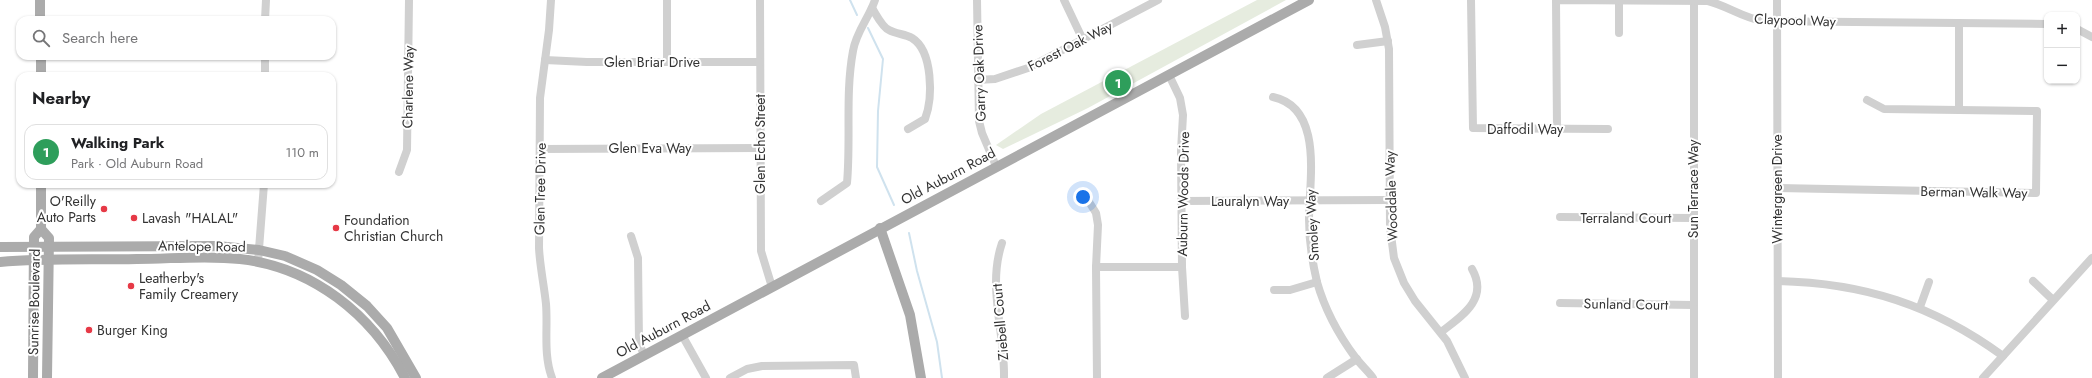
<!DOCTYPE html>
<html lang="en">
<head>
<meta charset="utf-8">
<style>
  :root { --surface:#fff; --page:#f2f2f2; --text:#202124; --muted:#757577; --line:#e0e0e0; --accent:#1a73e8 }
  body { margin:0; font-family:Jost,sans-serif; background:var(--page); color:var(--text) }
  .controls { position:absolute; right:12px; top:12px; display:grid; overflow:hidden; border-radius:8px; box-shadow:0 1px 3px #0004 }
  .controls button { width:36px; height:36px; display:grid; place-items:center; padding:0; border:0; border-bottom:1px solid var(--line); background:var(--surface); color:var(--text); font:20px sans-serif }
  .you { position:absolute; left:1083px; top:197px; width:14px; height:14px; margin:-10px; border:3px solid #fff; border-radius:50%; background:#1a73e8; box-shadow:0 0 0 6px #1a73e833 }
  .badge { display:grid; place-items:center; width:26px; height:26px; border-radius:50%; background:var(--accent); color:#fff; font-size:13px; font-weight:700 }
  .pin { position:absolute; translate:-50% -50%; border:2px solid #fff; box-shadow:0 1px 4px #0006 }
  .list { margin:0; padding:0; list-style:none }
  h2 { display:flex; justify-content:space-between; align-items:center; height:52px; margin:0; padding:0 16px; font-size:17px }
  h2 small { font-size:13px; font-weight:400; color:var(--muted) }
  .list li { display:grid; grid-template-columns:26px 1fr auto; gap:12px; align-items:center; box-sizing:border-box; height:56px; margin:0 8px 8px; padding:0 8px; border:1px solid var(--line); border-radius:12px }
  .list b { display:block; font-size:15px; white-space:nowrap }
  .list p { margin:0; font-size:13px; white-space:nowrap; color:var(--muted) }
  .list em { font-size:13px; font-style:normal; color:var(--muted) }
  .icon { flex:none; width:22px; height:22px; fill:none; stroke:currentColor; stroke-width:2; stroke-linecap:round; stroke-linejoin:round }
  .map { position:relative; flex:none; width:2092px; height:378px; overflow:hidden }
  .search { position:absolute; background:var(--surface); box-shadow:0 1px 3px #0004; left:16px; top:16px; width:320px; height:44px; display:flex; align-items:center; gap:10px; box-sizing:border-box; padding:0 14px; border-radius:12px; color:var(--muted); font-size:15px }
  .panel { position:absolute; background:var(--surface); box-shadow:0 1px 3px #0004; left:16px; top:72px; width:320px; height:116px; border-radius:12px }
  .map>svg:first-child { display:block }
  .green { fill:#e6ecdf }
  .lines { fill:none; stroke-linecap:round; stroke-linejoin:round }
  .stream { stroke:#cfe2ee; stroke-width:2 }
  .minor { stroke:#d0d0d0; stroke-width:8 }
  .major { stroke:#ababab; stroke-width:10 }
  .poi-dot { fill:#e63946; stroke:#fff; stroke-width:1.5 }
  .labels { text-anchor:middle; dominant-baseline:central; stroke-width:4; stroke-linejoin:round; paint-order:stroke }
  .street-label { font-size:14px; fill:#333; stroke:#fff }
  .poi-label { font-size:14px; fill:#333; stroke:#fff; text-anchor:start }
</style>
</head>
<body>
<div class="map">
<svg width="2092" height="378" viewBox="0 0 2092 378">
  <rect width="100%" height="100%" fill="#fff"/>
  <path class="green" d="M1257 0H1286L1088 108 1003 149 996 145 1041 114Z"/>
  <g class="lines">
    <g class="stream">
      <path d="M850 0 857 15"/>
      <path d="M868 28 883 59 878 111 877 167 894 205"/>
      <path d="M909 233 917 271 937 342 942 378"/>
    </g>
    <g class="minor">
      <path d="M551 0 549 30 540 98 539 248C540 267 544 285 546 304 548 328 543 354 552 378"/>
      <path d="M760 0 761 251 772 287"/>
      <path d="M977 0 979 121 982 133 996 166"/>
      <path d="M1064 0 1083 40"/>
      <path d="M1376 0 1385 27 1389 49 1390 227 1394 258 1404 283 1415 301 1447 341 1465 378"/>
      <path d="M1471 0 1473 128 1608 129"/>
      <path d="M1777 0 1778 378"/>
      <path d="M1619 1V33"/>
      <path d="M1694 1V378"/>
      <path d="M872 8C876 14 882 27 889 30 896 34 905 34 912 38 933 51 933 98 925 119L908 129"/>
      <path d="M265 20 266 0"/>
      <path d="M2077 29 2092 37"/>
      <path d="M1357 45 1388 41"/>
      <path d="M545 60 587 62H760"/>
      <path d="M667 62V0"/>
      <path d="M1169 75 1180 98 1183 115 1181 151 1182 267 1185 316"/>
      <path d="M265 76V56"/>
      <path d="M977 80 995 79 1028 68 1158 0"/>
      <path d="M1273 97C1324 108 1309 181 1309 219 1309 240 1312 261 1317 282 1325 310 1338 334 1355 357 1361 365 1368 371 1373 378"/>
      <path d="M1959 109V23"/>
      <path d="M1557 129 1556 0 1708 1C1728 6 1743 18 1763 21L2047 24"/>
      <path d="M540 149 760 148"/>
      <path d="M399 172 407 150 409 0"/>
      <path d="M1777 188 2036 193 2037 111 1884 109 1867 100"/>
      <path d="M1086 197 1096 213 1098 225 1096 267 1097 378"/>
      <path d="M821 201 847 183C851 139 845 94 853 51 856 32 869 18 875 0"/>
      <path d="M1182 201 1390 200"/>
      <path d="M1560 217 1693 218"/>
      <path d="M631 236 638 258 639 343 644 355"/>
      <path d="M1002 243C987 287 1005 332 1004 378"/>
      <path d="M258 262 264 184"/>
      <path d="M1096 267H1182"/>
      <path d="M1778 281C1864 283 1933 305 2003 356"/>
      <path d="M2033 281 2053 300"/>
      <path d="M1274 290H1290L1317 282"/>
      <path d="M1560 303 1693 305"/>
      <path d="M1920 307 1929 282"/>
      <path d="M1441 332C1462 316 1489 299 1472 269"/>
      <path d="M682 335 706 378"/>
      <path d="M730 378 747 369 762 366 854 365 856 378"/>
      <path d="M1327 378 1357 359"/>
      <path d="M1983 378 2092 258"/>
    </g>
    <g class="major">
      <path d="M40 0V20"/>
      <path d="M41 56V76"/>
      <path d="M41 184V229L49 238 47 378"/>
      <path d="M880 228 910 315 921 378"/>
      <path d="M0 247 217 246 259 250 285 256 317 270 341 285 367 306 387 328 416 378"/>
      <path d="M0 262C45 258 91 260 137 259 170 259 206 255 240 259 312 267 372 314 405 378"/>
      <path d="M33 378 34 237 41 229"/>
      <path d="M602 378 1309 0"/>
    </g>
  </g>
  <g class="poi-dot">
    <circle cx="104" cy="209" r="4"/>
    <circle cx="134" cy="218" r="4"/>
    <circle cx="336" cy="228" r="4"/>
    <circle cx="131" cy="286" r="4"/>
    <circle cx="89" cy="330" r="4"/>
  </g>
  <g class="labels">
    <g class="street-label">
      <text transform="translate(1795 20) rotate(2)">Claypool Way</text>
      <text transform="translate(1070 46) rotate(-27)">Forest Oak Way</text>
      <text x="652" y="62">Glen Briar Drive</text>
      <text transform="translate(979 73) rotate(-92)">Garry Oak Drive</text>
      <text transform="translate(408 87) rotate(-89)">Charlene Way</text>
      <text x="1525" y="129">Daffodil Way</text>
      <text transform="translate(760 144) rotate(-90)">Glen Echo Street</text>
      <text x="650" y="148">Glen Eva Way</text>
      <text transform="translate(948 176) rotate(-28)">Old Auburn Road</text>
      <text transform="translate(540 189) rotate(-89)">Glen Tree Drive</text>
      <text transform="translate(1693 189) rotate(-90)">Sun Terrace Way</text>
      <text transform="translate(1777 189) rotate(-90)">Wintergreen Drive</text>
      <text transform="translate(1974 192) rotate(1)">Berman Walk Way</text>
      <text transform="translate(1183 194) rotate(-89)">Auburn Woods Drive</text>
      <text transform="translate(1391 196) rotate(-92)">Wooddale Way</text>
      <text x="1250" y="201">Lauralyn Way</text>
      <text x="1626" y="218">Terraland Court</text>
      <text transform="translate(1312 225) rotate(-93)">Smoley Way</text>
      <text transform="translate(202 246) rotate(1)">Antelope Road</text>
      <text transform="translate(34 302) rotate(-89)">Sunrise Boulevard</text>
      <text transform="translate(1626 304) rotate(1)">Sunland Court</text>
      <text transform="translate(1000 322) rotate(-95)">Ziebell Court</text>
      <text transform="translate(663 329) rotate(-28)">Old Auburn Road</text>
    </g>
    <g class="poi-label">
      <text x="96" y="201" text-anchor="end">O'Reilly<tspan x="96" dy="16">Auto Parts</tspan></text>
      <text x="142" y="218">Lavash "HALAL"</text>
      <text x="344" y="220">Foundation<tspan x="344" dy="16">Christian Church</tspan></text>
      <text x="139" y="278">Leatherby's<tspan x="139" dy="16">Family Creamery</tspan></text>
      <text x="97" y="330">Burger King</text>
    </g>
  </g>
</svg>
<div class="controls">
<button>+</button>
<button>−</button>
</div>
<div class="you"></div>
<div class="pin badge" style="left:1118px;top:83px;background:#2e9e5b">1</div>
<div class="search"><svg class="icon" aria-label="search" viewBox="0 0 24 24"><circle cx="10" cy="10" r="6"/><path d="M15 15l6 6"/></svg>Search here</div>
<section class="panel">
<h2>Nearby<small></small></h2>
<ul class="list">
<li><span class="badge" style="background:#2e9e5b">1</span><div><b>Walking Park</b><p>Park · Old Auburn Road</p></div><em>110 m</em></li>
</ul>
</section>
</div>
</body>
</html>
